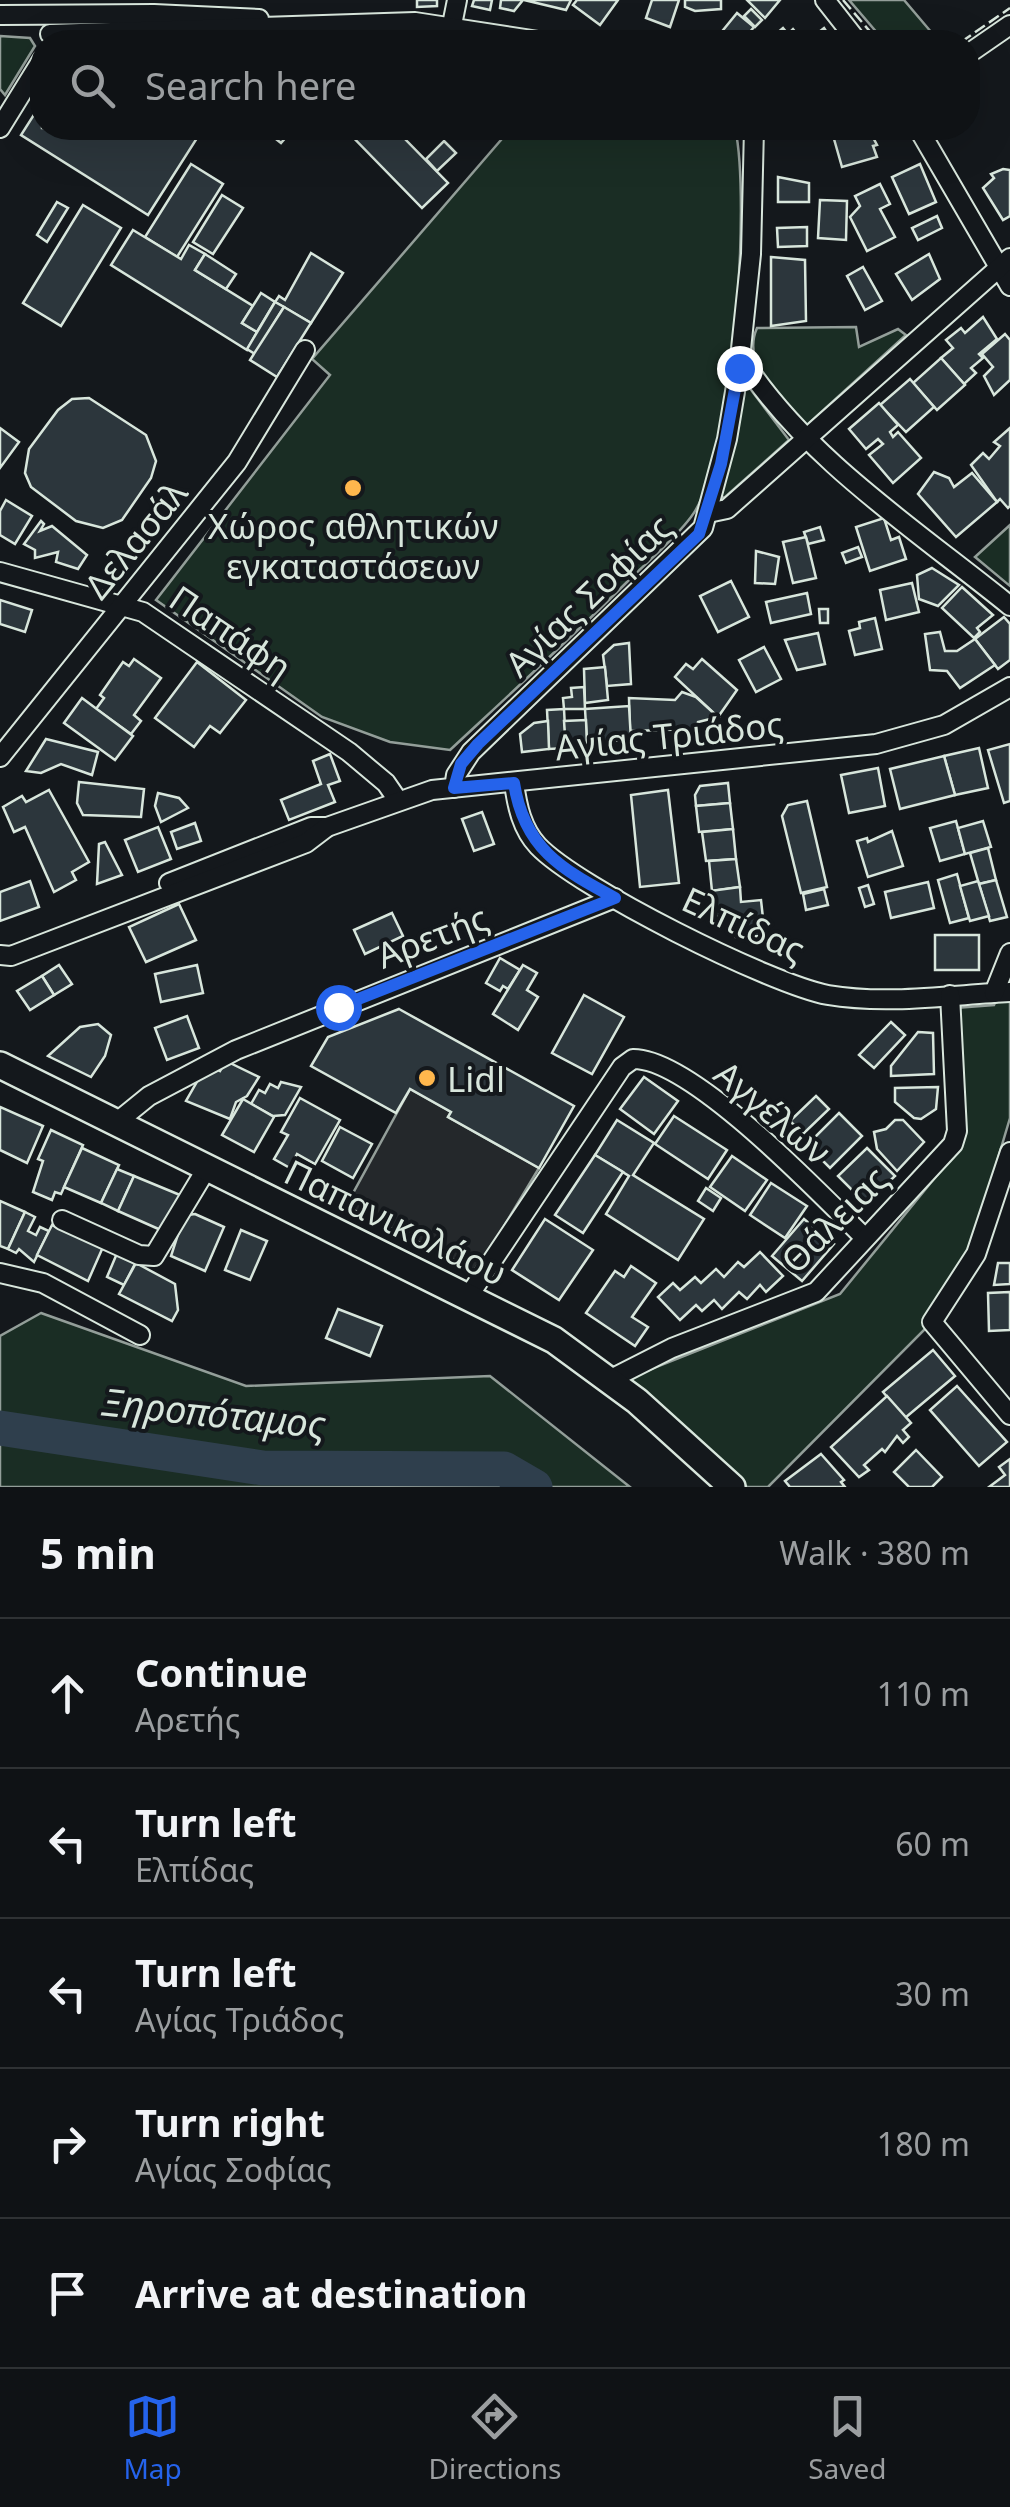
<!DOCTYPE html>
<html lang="en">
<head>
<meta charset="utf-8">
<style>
  :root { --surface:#0f1215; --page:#181b1e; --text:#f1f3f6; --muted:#9b9ea0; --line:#2f3234; --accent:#2563eb }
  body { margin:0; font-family:"Noto Sans",sans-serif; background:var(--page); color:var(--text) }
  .stop { position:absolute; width:30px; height:30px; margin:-22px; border:8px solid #2563eb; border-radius:50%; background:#fff }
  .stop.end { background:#2563eb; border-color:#fff; box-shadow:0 2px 10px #0008 }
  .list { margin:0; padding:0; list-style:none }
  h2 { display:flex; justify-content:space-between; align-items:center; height:130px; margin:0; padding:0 40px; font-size:42px }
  h2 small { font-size:32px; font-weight:400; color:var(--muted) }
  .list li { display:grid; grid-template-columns:65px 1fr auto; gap:30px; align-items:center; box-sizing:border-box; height:150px; padding:0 40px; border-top:2px solid var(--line) }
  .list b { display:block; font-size:38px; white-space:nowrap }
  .list p { margin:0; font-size:32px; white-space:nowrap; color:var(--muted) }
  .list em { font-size:32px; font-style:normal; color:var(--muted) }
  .icon { flex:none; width:55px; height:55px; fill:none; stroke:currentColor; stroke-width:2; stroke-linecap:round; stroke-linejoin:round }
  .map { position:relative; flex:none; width:1010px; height:1487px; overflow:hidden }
  .search { position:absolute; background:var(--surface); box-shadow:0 10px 40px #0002; left:30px; right:30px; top:30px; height:110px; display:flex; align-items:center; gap:25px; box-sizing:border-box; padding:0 35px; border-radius:40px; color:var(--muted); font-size:38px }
  .sheet { height:880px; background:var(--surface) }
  nav { display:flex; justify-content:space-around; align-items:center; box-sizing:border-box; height:140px; border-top:2px solid var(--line); background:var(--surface); font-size:28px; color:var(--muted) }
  nav a { display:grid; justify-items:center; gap:5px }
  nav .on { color:var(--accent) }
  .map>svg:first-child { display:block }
  .green { fill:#1a2d24; stroke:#939e99; stroke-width:2.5 }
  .parking { fill:#24282b; stroke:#939e99; stroke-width:2.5 }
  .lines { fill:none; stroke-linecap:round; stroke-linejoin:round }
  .river { stroke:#2f3f4d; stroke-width:35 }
  .building { fill:#2c363c; stroke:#d8e6dc; stroke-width:2.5 }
  .minor-casing { stroke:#d8e6dc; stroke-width:22 }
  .secondary-casing { stroke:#d8e6dc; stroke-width:30 }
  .minor { stroke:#14181c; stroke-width:18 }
  .secondary { stroke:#14181c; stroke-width:25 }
  .fence { stroke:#d8e6dc; stroke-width:2.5; stroke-dasharray:12 5; stroke-linecap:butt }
  .route { stroke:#2563eb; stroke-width:12 }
  .poi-dot { fill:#ffb74d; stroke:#14181c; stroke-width:4 }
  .labels { text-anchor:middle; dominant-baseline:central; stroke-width:8; stroke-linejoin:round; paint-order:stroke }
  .poi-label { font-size:35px; fill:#d8e6dc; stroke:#14181c }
  .street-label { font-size:35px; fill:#d8e6dc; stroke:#14181c }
  .water-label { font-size:38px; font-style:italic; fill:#d8e6dc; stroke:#14181c }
</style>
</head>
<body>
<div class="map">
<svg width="1010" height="1487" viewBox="0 0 1010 1487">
  <rect width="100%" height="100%" fill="#14181c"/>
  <g class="green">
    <path d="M849 0H904L932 33 921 42H885Z"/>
    <path d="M0 36 30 38 35 46 5 95 0 89Z"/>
    <path d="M503 128H735C751 198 734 462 691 517 673 541 648 561 627 582 569 640 509 695 450 750L390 742 322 717 156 600 330 375 312 359 507 133Z"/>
    <path d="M856 327 859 347 898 329 906 335 806 426C783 399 740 366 757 328Z"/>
    <path d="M745 382 789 440 724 498 720 495Z"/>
    <path d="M1010 525V586L975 557Z"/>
    <path d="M1010 969V1118L973 1242 932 1322 768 1487H747L626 1379 840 1294 955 1153V1008L994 1005Z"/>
    <path d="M41 1313 246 1386 490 1376 630 1487H0V1336Z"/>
  </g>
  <path class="parking" d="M410 1089 451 1112 448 1117 539 1168 477 1271 346 1206Z"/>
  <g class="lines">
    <path class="river" d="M0 1428 263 1468 504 1469 535 1487"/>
  </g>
  <g class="building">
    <path d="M417 0H437V6L417 7Z"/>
    <path d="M474 0H492L490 10 472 6Z"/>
    <path d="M501 0H523L514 11 500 8Z"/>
    <path d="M524 0H571L566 10Z"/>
    <path d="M577 0H618L600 25 573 5Z"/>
    <path d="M652 0H679L670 27 646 18Z"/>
    <path d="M685 0H721V9L695 11 685 7Z"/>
    <path d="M747 0H780L765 18Z"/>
    <path d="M751 9 762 20 755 27 744 16Z"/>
    <path d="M737 13 754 27 745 38 748 41 718 42 715 40Z"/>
    <path d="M783 28 788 34 793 29 801 39 756 42 766 34 770 39Z"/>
    <path d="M824 28 833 42H806Z"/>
    <path d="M42 102V128H187L199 135 148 215 21 135Z"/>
    <path d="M262 128H294L281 143Z"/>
    <path d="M344 128H409L413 131 405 139 448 183 422 208Z"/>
    <path d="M847 128H868L877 145 873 146 877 157 842 167 832 132Z"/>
    <path d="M444 141 456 153 437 171 426 159Z"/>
    <path d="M191 164 223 184 177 257 145 237Z"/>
    <path d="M920 164 936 202 909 214 892 177Z"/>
    <path d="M1003 169 1010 170V216L1003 220 983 188 994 178 991 174Z"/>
    <path d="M778 177 809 183V202H778Z"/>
    <path d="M880 184 890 204 880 209 895 237 867 251 850 217 860 206 855 196Z"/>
    <path d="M222 195 243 208 213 254 193 242Z"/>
    <path d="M820 200 847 201 846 240 818 238Z"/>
    <path d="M57 202 68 208 47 242 37 235Z"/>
    <path d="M83 205 121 228 61 326 23 303Z"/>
    <path d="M937 216 942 228 918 240 912 228Z"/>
    <path d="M807 227V246L778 247 777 228Z"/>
    <path d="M133 230 181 259 189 245 205 254 195 270 253 306 242 323 257 332 247 350 111 265Z"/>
    <path d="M311 253 343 273 311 323 275 302 279 296 285 300Z"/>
    <path d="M205 254 236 274 226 289 195 270Z"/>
    <path d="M929 254 940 279 912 300 896 274Z"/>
    <path d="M771 257 805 260 806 321 771 326Z"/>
    <path d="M863 267 882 301 865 310 847 276Z"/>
    <path d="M261 293 275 302 257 332 242 323Z"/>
    <path d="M275 302 284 307 255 354 247 349Z"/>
    <path d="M284 307 311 323 277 377 250 360Z"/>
    <path d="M983 317 997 339 979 354 983 358 971 368 976 373 964 384 941 358 953 348 946 340 961 328 965 333Z"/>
    <path d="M1005 334 1010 340V380L994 395 984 376 993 367 982 354Z"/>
    <path d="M941 358 965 385 937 410 913 383Z"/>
    <path d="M910 379 934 407 906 432 880 405Z"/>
    <path d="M89 398 146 435 156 461 151 478 122 520 103 528 76 521 31 487 25 473 29 449 58 410 72 399Z"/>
    <path d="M879 403 898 425 890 432 893 437 898 432 921 458 893 483 869 455 883 444 878 439 866 449 849 429Z"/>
    <path d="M0 428 19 442 0 468Z"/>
    <path d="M1010 428V506L1008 508 1000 499 997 502 971 465 983 453 989 459 1000 446 994 442Z"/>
    <path d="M934 472 949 478 954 487 972 473 997 502 956 537 918 494Z"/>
    <path d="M6 500 32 516 15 544 0 535V511Z"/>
    <path d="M884 518 891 540 899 537 906 559 870 571 856 527Z"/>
    <path d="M41 521 44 524 40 531 52 526 87 555 78 569 56 562 58 552 35 558V550L24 544Z"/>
    <path d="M820 527 824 540 808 544 804 532Z"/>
    <path d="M806 537 816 578 793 583 783 542Z"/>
    <path d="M858 547 862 557 846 563 842 553Z"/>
    <path d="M756 551 779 557 775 584 755 583Z"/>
    <path d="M932 568 959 585 938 606 919 599 917 575Z"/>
    <path d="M731 581 749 617 718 632 700 596Z"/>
    <path d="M912 583 919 612 886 620 880 590Z"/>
    <path d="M962 587 993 615 977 628 980 632 974 638 942 608Z"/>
    <path d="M807 593 811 614 771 623 766 602Z"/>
    <path d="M0 600 32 610 25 632 0 624Z"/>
    <path d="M819 609H828V623H820Z"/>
    <path d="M1004 617 1010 624V660L998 669 975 639Z"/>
    <path d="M875 618 882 649 855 655 849 631 860 628 859 622Z"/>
    <path d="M940 632 945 651H957L975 639 995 665 960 688 947 671 930 670 925 634Z"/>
    <path d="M818 633 825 664 797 670 785 640Z"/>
    <path d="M629 643 631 684 607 686 603 655 614 645Z"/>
    <path d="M764 647 781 679 756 692 739 660Z"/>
    <path d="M134 659 161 678 134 715 141 721 131 734 96 709 104 698 100 695 123 662 129 666Z"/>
    <path d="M702 659 737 690 718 717 675 677 686 664 693 669Z"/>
    <path d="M197 662 246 700 220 733 210 726 194 747 155 718Z"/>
    <path d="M605 667 608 700 585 703 584 669Z"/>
    <path d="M584 687 585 709H564L563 698 572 697 571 688Z"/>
    <path d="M682 692 696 697 718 717 698 722 697 729 630 731 629 698 675 700Z"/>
    <path d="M82 698 133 736 115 760 64 723Z"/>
    <path d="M629 706 631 740 587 742 585 709Z"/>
    <path d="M564 709 566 748 549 749 547 710Z"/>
    <path d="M586 720 587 747 566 748 564 721Z"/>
    <path d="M548 721 549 749 522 752 520 734 534 723Z"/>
    <path d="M46 739 98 752 92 775 61 764 41 773 26 771Z"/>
    <path d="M1010 744V801L1004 803 988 750Z"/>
    <path d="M979 748 988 788 955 795 944 756Z"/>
    <path d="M330 754 340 781 328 785 335 802 289 820 281 800 321 784 313 761Z"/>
    <path d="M944 756 955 795 900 809 890 769Z"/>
    <path d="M878 768 885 806 849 813 841 775Z"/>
    <path d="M79 782 144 789 141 817 83 815 77 803Z"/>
    <path d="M728 783 730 803 696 806 695 795 700 786Z"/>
    <path d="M49 790 89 862 72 872 76 880 54 892 25 827 14 832 3 807 22 796 26 802Z"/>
    <path d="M668 790 679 883 640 887 631 795Z"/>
    <path d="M158 793 179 798 188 808 161 822 155 806Z"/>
    <path d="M807 801 827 887 801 893 782 816 788 805Z"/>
    <path d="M730 803 733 829 699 832 696 806Z"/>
    <path d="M482 812 494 844 474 851 462 819Z"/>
    <path d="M956 821 965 854 940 861 930 828Z"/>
    <path d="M983 821 991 847 965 854 958 828Z"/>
    <path d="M195 823 201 841 177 849 171 832Z"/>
    <path d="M158 827 171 859 138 872 125 840Z"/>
    <path d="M733 829 736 859 706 861 702 832Z"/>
    <path d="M892 831 903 866 868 877 857 841 867 838 868 842Z"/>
    <path d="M105 842 122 875 97 884 99 844Z"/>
    <path d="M988 848 996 880 979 884 970 853Z"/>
    <path d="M736 859 740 887 712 891 709 861Z"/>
    <path d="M957 874 969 918 950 923 938 880Z"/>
    <path d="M996 880 1007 917 990 921 979 884Z"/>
    <path d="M30 881 39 907 0 921V892Z"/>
    <path d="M978 881 989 916 970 921 960 886Z"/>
    <path d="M928 882 934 908 891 918 885 892Z"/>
    <path d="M868 885 874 904 865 907 859 888Z"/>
    <path d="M740 887 741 902 761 900 765 936 736 937 734 916 713 917 710 891Z"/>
    <path d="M824 889 828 905 806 910 803 894Z"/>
    <path d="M179 904 196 940 146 962 129 927Z"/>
    <path d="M392 913 403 936 365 954 354 930Z"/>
    <rect x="935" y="935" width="44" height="35"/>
    <path d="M500 958 520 970 508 989 503 986 500 991 486 983Z"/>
    <path d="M59 965 72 984 54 995 42 976Z"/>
    <path d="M197 965 203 993 161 1002 155 974Z"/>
    <path d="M523 965 537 973 527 990 538 997 518 1030 493 1014Z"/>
    <path d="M42 976 54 995 30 1010 17 991Z"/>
    <path d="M584 995 624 1017 592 1074 552 1053Z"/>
    <path d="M399 1009 574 1106 539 1168 448 1117 451 1112 410 1089 396 1113 311 1066 328 1037Z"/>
    <path d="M187 1016 199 1048 167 1060 155 1028Z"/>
    <path d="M891 1022 905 1035 874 1068 859 1055Z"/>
    <path d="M98 1024 111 1035 105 1056 91 1077 48 1056 80 1027Z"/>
    <path d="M918 1032 933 1033 934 1074 891 1076V1066Z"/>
    <path d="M226 1061 259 1077 247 1096 236 1102 230 1119 186 1101 198 1080 212 1066 220 1071Z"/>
    <path d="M644 1077 678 1101 654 1134 620 1109Z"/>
    <path d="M281 1082 301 1087 285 1115 273 1116 251 1104 259 1090 265 1093 270 1084 278 1088Z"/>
    <path d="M938 1087 936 1109 921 1119 914 1118 895 1102V1088Z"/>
    <path d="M816 1096 829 1109 803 1134 790 1121Z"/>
    <path d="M300 1098 340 1120 315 1164 297 1154 290 1168 274 1159 288 1135 281 1132Z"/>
    <path d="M243 1099 274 1117 254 1152 222 1135Z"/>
    <path d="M0 1107 43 1126 27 1163 0 1150Z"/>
    <path d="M839 1113 862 1136 830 1168 807 1145Z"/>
    <path d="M674 1116 727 1150 708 1179 655 1144Z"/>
    <path d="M617 1120 654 1143 633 1175 704 1219 678 1260 606 1214 629 1176 595 1155Z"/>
    <path d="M895 1120H903L924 1142 897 1171 877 1149 874 1132 886 1129Z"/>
    <path d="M340 1127 372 1144 353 1178 322 1161Z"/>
    <path d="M51 1130 83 1145 61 1194 55 1192 52 1200 33 1192 43 1161 38 1159Z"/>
    <path d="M82 1148 119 1165 101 1203 64 1187Z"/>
    <path d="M867 1148 895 1176 866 1204 838 1176Z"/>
    <path d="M595 1155 623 1172 583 1233 555 1215Z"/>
    <path d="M732 1156 767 1180 745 1211 710 1187Z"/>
    <path d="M117 1169 134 1176 118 1211 101 1203Z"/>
    <path d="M134 1176 180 1195 163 1231 118 1211Z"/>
    <path d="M771 1183 807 1206 785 1238 750 1215Z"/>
    <path d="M706 1188 721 1198 713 1211 698 1201Z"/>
    <path d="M0 1201 25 1212 8 1249 0 1246Z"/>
    <path d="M25 1212 35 1217 28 1231 36 1235 40 1227 49 1231 34 1262 19 1249 16 1253 8 1249Z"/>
    <path d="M195 1214 224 1227 205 1271 171 1256 181 1225 188 1215Z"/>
    <path d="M545 1219 593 1250 559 1300 512 1270Z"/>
    <path d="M804 1219 834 1244 802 1281 772 1256Z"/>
    <path d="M52 1225 103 1247 88 1281 37 1255Z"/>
    <path d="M241 1230 267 1241 250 1280 225 1270Z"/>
    <path d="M118 1251 137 1260 124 1285 107 1277Z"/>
    <path d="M760 1252 783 1276 766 1292 760 1285 747 1299 739 1292 722 1309 714 1300 702 1311 696 1305 680 1320 658 1297 673 1283 680 1290 695 1277 701 1283 716 1269 724 1277 738 1262 744 1267Z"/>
    <path d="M136 1263 175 1284 178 1310 172 1321 119 1294Z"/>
    <path d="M998 1263H1010V1284L994 1285Z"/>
    <path d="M631 1266 656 1283 632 1317 648 1327 635 1346 586 1313 615 1271 624 1277Z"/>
    <path d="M1010 1292V1330L989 1331 988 1293Z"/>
    <path d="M338 1309 382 1326 370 1356 326 1338Z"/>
    <path d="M933 1350 955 1376 905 1418 883 1392Z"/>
    <path d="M957 1386 1007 1442 979 1466 930 1410Z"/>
    <path d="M887 1396 911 1423 903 1430 909 1437 903 1443 897 1436 885 1452 882 1449 864 1465 869 1470 859 1477 831 1447Z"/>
    <path d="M916 1450 942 1477 932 1487H909L894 1472Z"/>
    <path d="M821 1454 844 1480 841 1482 845 1487H790L785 1481Z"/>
    <path d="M1010 1459V1487H989L1005 1475 999 1467Z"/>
  </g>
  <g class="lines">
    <g class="minor-casing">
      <g id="minor">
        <path d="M825 0 858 42"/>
        <path d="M0 15 154 14 259 19"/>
        <path d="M452 25 457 0"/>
        <path d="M50 34 415 22 545 42"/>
        <path d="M968 54 1010 25"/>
        <path d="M0 128 42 60"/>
        <path d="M918 128 1010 286"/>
        <path d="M740 356C803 457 919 532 1010 606"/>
        <path d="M708 513 727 509 1010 258"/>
        <path d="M0 572 143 612 349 752 386 783 397 799"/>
        <path d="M0 757 237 462 305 350"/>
        <path d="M514 783C517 806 522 829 538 846 578 888 770 984 828 995 887 1005 951 995 1010 992"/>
        <path d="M454 788 456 775 471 752 703 528 727 439 739 368 751 254 754 128"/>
        <path d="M169 883 311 827H327"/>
        <path d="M0 955 11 956 306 843 327 827 432 790 876 744 944 725 1010 687"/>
        <path d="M994 993 1010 953"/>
        <path d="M117 1122 149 1096 236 1050 615 898"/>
        <path d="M1010 1152 976 1254 932 1322 1010 1415"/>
        <path d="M62 1220 139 1255 154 1256 207 1168"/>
        <path d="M0 1273 43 1283 140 1335"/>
        <path d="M468 1297 622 1067 633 1059C692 1058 822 1196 865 1238"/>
        <path d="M611 1379 672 1348 816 1292 953 1144 957 1131 950 995"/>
      </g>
    </g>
    <g class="secondary-casing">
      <path id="secondary" d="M0 1065 554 1340 637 1401 732 1487"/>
    </g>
    <use href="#minor" class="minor"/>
    <use href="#secondary" class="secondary"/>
    <g class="fence">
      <path d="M843 0 879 42"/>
      <path d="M961 42 1010 8"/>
    </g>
  </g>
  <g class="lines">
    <path class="route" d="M338 1007 615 898C561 869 524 848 514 783L454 788 461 764 478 744 699 534 721 464 739 368"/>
  </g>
  <g class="poi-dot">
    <circle cx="353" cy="488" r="10"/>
    <circle cx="427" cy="1078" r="10"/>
  </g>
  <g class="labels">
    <g class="poi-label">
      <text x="353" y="525">Χώρος αθλητικών<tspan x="353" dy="40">εγκαταστάσεων</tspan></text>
      <text x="447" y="1078" text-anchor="start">Lidl</text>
    </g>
    <g class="street-label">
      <text transform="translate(135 539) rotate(-51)">Δελασάλ</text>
      <text transform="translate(588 595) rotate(-44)">Αγίας Σοφίας</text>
      <text transform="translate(231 632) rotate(34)">Παπάφη</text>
      <text transform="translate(669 735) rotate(-6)">Αγίας Τριάδος</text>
      <text transform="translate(744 924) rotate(25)">Ελπίδας</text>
      <text transform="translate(432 936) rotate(-21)">Αρετής</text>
      <text transform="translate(773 1112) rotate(40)">Αγγέλων</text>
      <text transform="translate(834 1219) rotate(-45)">Θάλειας</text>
      <text transform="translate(396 1222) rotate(26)">Παπανικολάου</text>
    </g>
    <g class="water-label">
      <text transform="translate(214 1412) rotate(6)">Ξηροπόταμος</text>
    </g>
  </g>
</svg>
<div class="stop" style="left:338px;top:1007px"></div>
<div class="stop end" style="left:739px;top:368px"></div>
<div class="search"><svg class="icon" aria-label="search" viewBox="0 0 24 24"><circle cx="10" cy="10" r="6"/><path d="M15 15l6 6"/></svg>Search here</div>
</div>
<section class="sheet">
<h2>5 min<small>Walk · 380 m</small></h2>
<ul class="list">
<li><svg class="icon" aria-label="ahead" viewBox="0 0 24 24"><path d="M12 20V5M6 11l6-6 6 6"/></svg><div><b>Continue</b><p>Αρετής</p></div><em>110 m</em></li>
<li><svg class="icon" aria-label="left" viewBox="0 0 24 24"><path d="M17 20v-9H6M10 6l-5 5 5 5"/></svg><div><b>Turn left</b><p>Ελπίδας</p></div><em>60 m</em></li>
<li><svg class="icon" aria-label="left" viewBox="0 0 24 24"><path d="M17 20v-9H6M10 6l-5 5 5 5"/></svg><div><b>Turn left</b><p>Αγίας Τριάδος</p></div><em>30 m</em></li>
<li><svg class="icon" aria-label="right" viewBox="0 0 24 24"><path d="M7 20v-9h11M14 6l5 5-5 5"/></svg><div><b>Turn right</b><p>Αγίας Σοφίας</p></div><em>180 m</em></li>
<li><svg class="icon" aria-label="arrive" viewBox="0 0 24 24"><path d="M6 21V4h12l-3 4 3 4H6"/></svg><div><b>Arrive at destination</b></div></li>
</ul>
</section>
<nav>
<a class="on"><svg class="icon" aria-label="map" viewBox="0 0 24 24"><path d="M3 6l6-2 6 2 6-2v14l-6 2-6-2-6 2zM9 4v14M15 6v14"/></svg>Map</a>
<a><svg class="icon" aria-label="directions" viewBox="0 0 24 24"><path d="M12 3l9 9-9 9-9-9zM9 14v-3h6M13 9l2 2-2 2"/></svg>Directions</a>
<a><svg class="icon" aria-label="saved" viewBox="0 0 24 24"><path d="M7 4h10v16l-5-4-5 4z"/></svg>Saved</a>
</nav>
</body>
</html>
